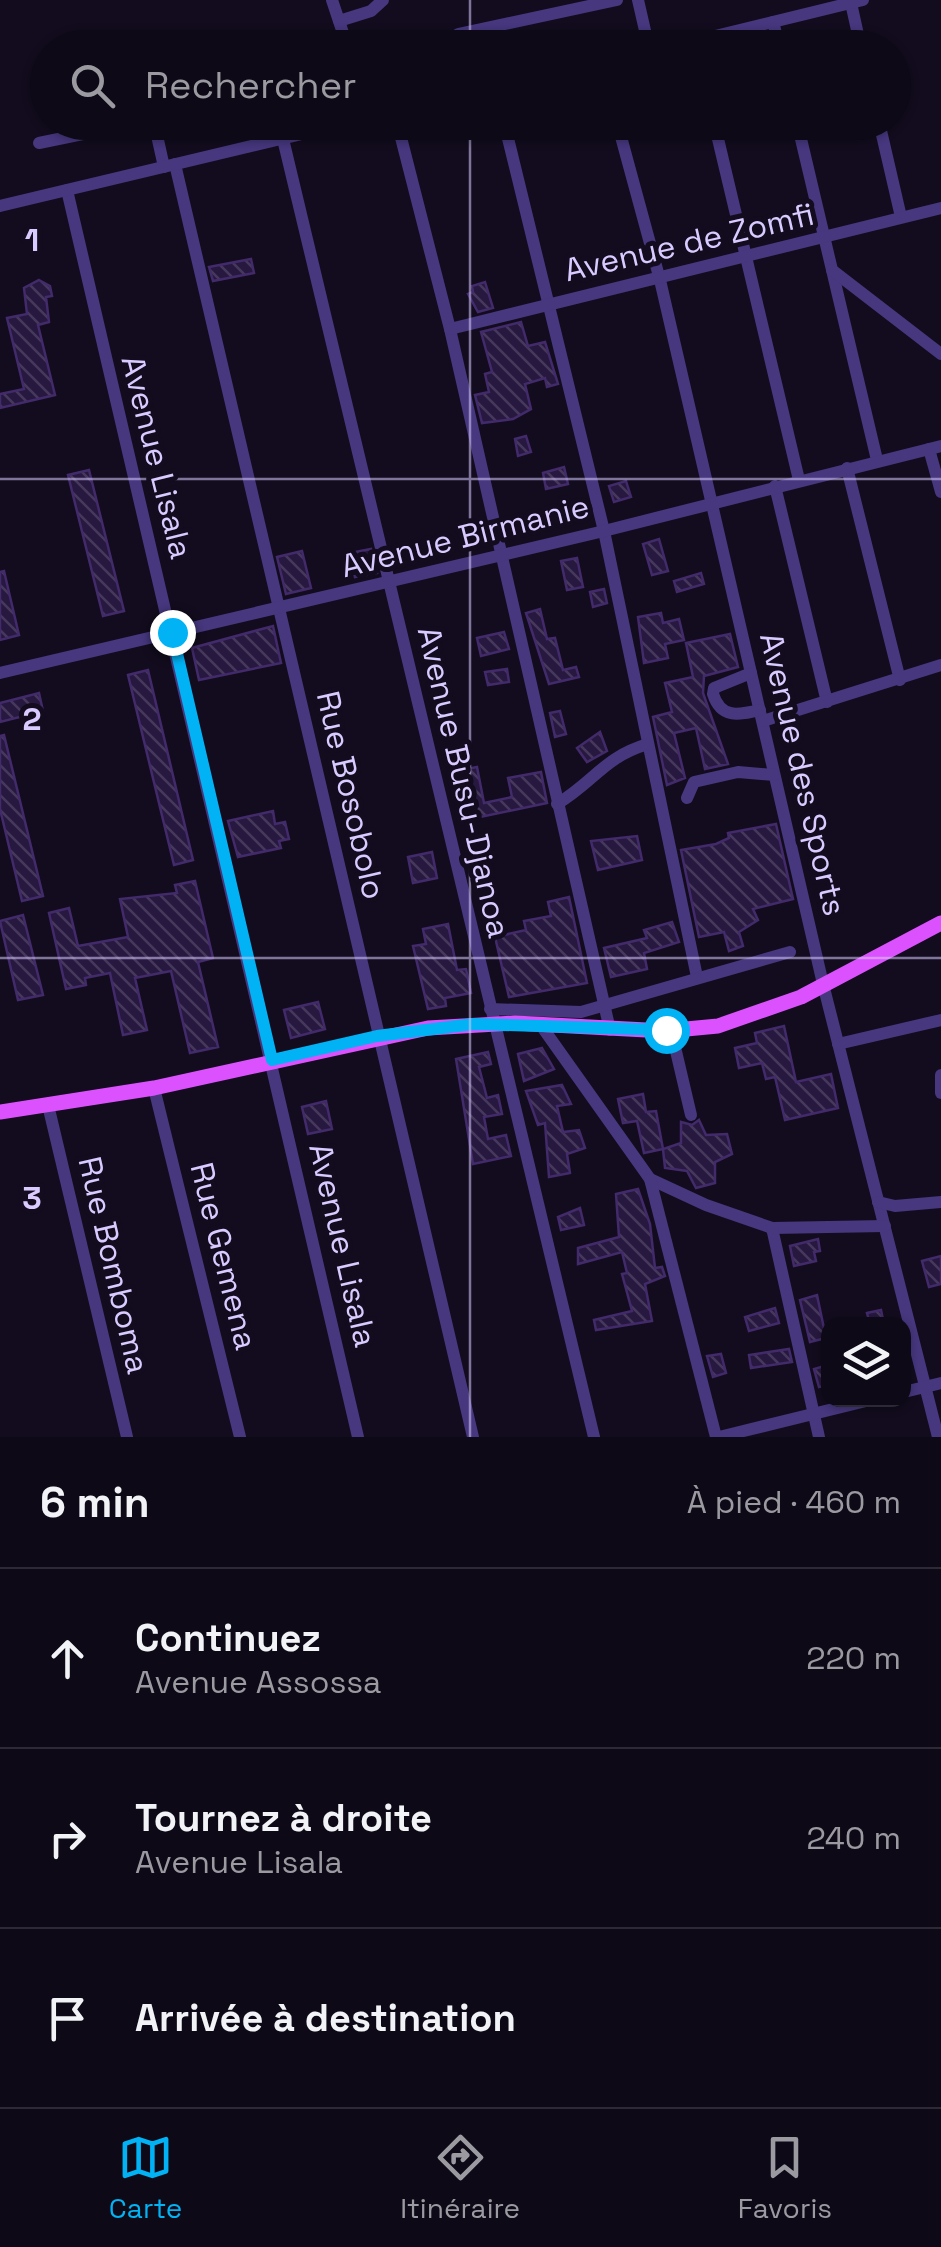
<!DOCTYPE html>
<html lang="fr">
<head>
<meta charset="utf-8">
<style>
  :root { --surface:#0e0916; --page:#1c1723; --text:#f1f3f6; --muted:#9b9aa1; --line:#2e2a35; --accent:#01b2f4 }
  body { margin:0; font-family:"Space Grotesk",sans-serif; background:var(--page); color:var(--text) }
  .controls { position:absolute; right:30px; bottom:30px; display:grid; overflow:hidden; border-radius:20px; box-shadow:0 2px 8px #0004 }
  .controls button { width:90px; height:90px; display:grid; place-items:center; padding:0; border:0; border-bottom:2px solid var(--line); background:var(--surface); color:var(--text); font:50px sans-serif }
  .stop { position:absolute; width:30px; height:30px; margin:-22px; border:8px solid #01b2f4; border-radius:50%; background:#fff }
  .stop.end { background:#01b2f4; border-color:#fff; box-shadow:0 2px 10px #0008 }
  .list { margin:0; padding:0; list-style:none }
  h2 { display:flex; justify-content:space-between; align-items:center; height:130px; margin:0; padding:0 40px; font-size:42px }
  h2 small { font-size:32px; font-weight:400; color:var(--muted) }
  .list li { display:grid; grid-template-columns:65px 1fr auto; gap:30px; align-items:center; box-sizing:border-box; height:180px; padding:0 40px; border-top:2px solid var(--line) }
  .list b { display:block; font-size:38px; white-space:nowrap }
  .list p { margin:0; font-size:32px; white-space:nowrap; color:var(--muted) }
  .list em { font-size:32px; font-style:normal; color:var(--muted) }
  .icon { flex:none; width:55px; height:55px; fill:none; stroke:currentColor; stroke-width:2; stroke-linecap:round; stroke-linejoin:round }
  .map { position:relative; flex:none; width:941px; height:1437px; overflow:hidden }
  .search { position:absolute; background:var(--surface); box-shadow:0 2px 8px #0004; left:30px; right:30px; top:30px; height:110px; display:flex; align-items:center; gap:25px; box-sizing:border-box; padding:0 35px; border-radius:55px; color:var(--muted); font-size:38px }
  .sheet { height:670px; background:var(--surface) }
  nav { display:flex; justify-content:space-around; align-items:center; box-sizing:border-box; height:140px; border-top:2px solid var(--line); background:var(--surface); font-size:28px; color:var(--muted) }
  nav a { display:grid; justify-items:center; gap:5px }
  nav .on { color:var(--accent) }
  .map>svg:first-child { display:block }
  .building { fill:url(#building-back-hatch); stroke:#422a6b; stroke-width:2.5 }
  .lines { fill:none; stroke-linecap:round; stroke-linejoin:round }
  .minor { stroke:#46377e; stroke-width:12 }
  .major { stroke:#db51fe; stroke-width:15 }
  .route { stroke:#01b2f4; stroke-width:12 }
  .grid { fill:none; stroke:#d9caff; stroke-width:2.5; stroke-opacity:0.55 }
  .labels { text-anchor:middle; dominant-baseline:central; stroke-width:10; stroke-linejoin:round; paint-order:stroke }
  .street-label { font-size:32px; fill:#d9caff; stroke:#120c1e }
  .grid-label { font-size:32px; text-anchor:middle; font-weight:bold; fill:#d9caff; stroke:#120c1e; stroke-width:10; stroke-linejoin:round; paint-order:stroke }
</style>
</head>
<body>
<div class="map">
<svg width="941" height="1437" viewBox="0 0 941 1437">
  <defs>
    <pattern id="building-back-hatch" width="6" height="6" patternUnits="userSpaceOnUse" patternTransform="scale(2.5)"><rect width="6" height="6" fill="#27183f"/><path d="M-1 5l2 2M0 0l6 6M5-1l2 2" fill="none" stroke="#46385c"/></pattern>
  </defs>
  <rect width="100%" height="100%" fill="#120c1e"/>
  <g class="building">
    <path d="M251 259 254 273 213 281 209 267Z"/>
    <path d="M39 280 50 286 52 296 46 297 49 322 38 325 55 395 0 408V394L24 389 7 318 27 314 24 288Z"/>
    <path d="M485 282 493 308 478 312 468 294 473 292 472 286Z"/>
    <path d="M521 322 528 346 545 342 558 384 547 387 545 378 525 384 531 409 513 419 482 423 475 395 489 392 485 374 492 372 481 332Z"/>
    <path d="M526 436 531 452 518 456 515 439Z"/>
    <path d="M564 467 568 484 546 489 543 473Z"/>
    <path d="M89 470 124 611 103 616 68 475Z"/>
    <path d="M626 481 631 497 614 502 609 486Z"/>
    <path d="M659 539 668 571 652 575 643 544Z"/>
    <path d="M371 549 377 573 355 577 350 553Z"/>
    <path d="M302 551 311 588 286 594 277 557Z"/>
    <path d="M577 558 583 587 567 590 561 561Z"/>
    <path d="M4 571 19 635 0 640V572Z"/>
    <path d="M701 573 704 584 677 592 674 581Z"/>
    <path d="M604 589 607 603 593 607 590 592Z"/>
    <path d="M540 609 547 639 555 638 563 670 576 667 579 677 549 684 526 613Z"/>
    <path d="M661 613 663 623 679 619 684 640 665 644 668 658 644 663 638 617Z"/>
    <path d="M273 626 281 663 199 680 192 648Z"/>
    <path d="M504 632 509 649 481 656 477 638Z"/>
    <path d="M730 634 738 667 704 676 703 693 728 764 705 769 696 728 674 733 685 778 667 785 653 717 672 712 665 683 693 677 686 643Z"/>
    <path d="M507 669 509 682 488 685 485 672Z"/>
    <path d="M148 670 193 860 174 865 128 675Z"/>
    <path d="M39 693 43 711 0 722V703Z"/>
    <path d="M560 711 566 734 555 737 550 713Z"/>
    <path d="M600 732 607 751 587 762 577 748Z"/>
    <path d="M4 735 43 896 22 901 0 809V736Z"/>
    <path d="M477 767 484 803 512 797 508 778 541 772 547 803 461 821 452 772Z"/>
    <path d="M273 811 275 824 285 822 289 839 279 841 281 848 238 857 228 821Z"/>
    <path d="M776 824 793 899 753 909 758 920 739 932 743 946 729 951 724 932 699 937 681 850 716 844 729 838 728 833Z"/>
    <path d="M637 836 642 860 598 870 591 841Z"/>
    <path d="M432 852 437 878 413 883 408 857Z"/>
    <path d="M195 881 213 958 198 962 218 1047 190 1053 171 971 135 978 147 1030 123 1035 110 973 85 978 86 985 66 989 49 913 69 908 78 946 128 937 120 899 177 893 175 885Z"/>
    <path d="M569 897 587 983 509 997 495 937 526 930 524 921 551 916 548 902Z"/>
    <path d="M23 915 43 995 18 1000 0 921Z"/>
    <path d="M672 922 679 942 644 953 647 969 611 977 604 948 647 938 644 930Z"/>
    <path d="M448 924 457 970 466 969 471 993 445 998 446 1006 428 1009 413 946 426 944 423 929Z"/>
    <path d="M318 1002 325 1029 291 1038 284 1010Z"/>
    <path d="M784 1026 796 1082 831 1074 838 1108 785 1120 775 1077 766 1079 762 1063 739 1068 735 1048 757 1043 755 1033Z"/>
    <path d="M542 1048 554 1069 524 1081 518 1054Z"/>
    <path d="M488 1052 491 1064 479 1067 487 1098 498 1095 502 1114 484 1117 488 1139 506 1135 511 1156 473 1164 456 1059Z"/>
    <path d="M562 1085 571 1104 557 1106 563 1132 579 1130 585 1148 567 1154 570 1173 549 1177 545 1123 538 1125 526 1091Z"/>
    <path d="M643 1094 646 1112 656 1111 663 1149 644 1153 637 1121 623 1123 618 1099Z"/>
    <path d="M326 1101 332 1129 308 1134 302 1107Z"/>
    <path d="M699 1120 706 1135 727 1134 732 1154 715 1162V1183L696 1188 687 1171 665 1168 663 1149 681 1143V1122L692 1125Z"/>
    <path d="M638 1189 650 1224 655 1268 662 1267 665 1276 645 1284 652 1321 596 1330 594 1320 632 1311 622 1274 627 1273 622 1252 578 1264V1248L619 1237 616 1194Z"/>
    <path d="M580 1208 584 1225 561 1230 558 1217Z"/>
    <path d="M818 1239 820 1251 814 1252 816 1261 794 1266 790 1246Z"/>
    <path d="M941 1256V1284L929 1287 922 1261Z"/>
    <path d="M817 1295 826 1338 810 1342 800 1300Z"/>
    <path d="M775 1308 779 1323 749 1331 745 1317Z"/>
    <path d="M881 1310 884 1324H870L867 1313Z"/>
    <path d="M789 1349 792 1362 751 1368 749 1355Z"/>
    <path d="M721 1354 726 1373 713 1377 707 1356Z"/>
    <path d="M828 1365V1385L819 1387 814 1369Z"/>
  </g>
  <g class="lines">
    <g class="minor">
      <path d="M332 0 348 48"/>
      <path d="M638 0 649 48"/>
      <path d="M851 3 861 48"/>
      <path d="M339 21 371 11 383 0"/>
      <path d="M773 22 780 48"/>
      <path d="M458 34 617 0"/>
      <path d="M378 48 390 44"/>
      <path d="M666 48 863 0"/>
      <path d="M154 122 164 167"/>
      <path d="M397 122 450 329 610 1030"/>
      <path d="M504 122 604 531 697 977"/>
      <path d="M617 122 660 280 823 984 938 1437"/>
      <path d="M714 122 799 480"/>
      <path d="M797 122 877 460"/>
      <path d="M879 122 901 217"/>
      <path d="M283 139 594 1437"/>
      <path d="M39 143 141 122"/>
      <path d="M175 164 473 1437"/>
      <path d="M67 190 358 1437"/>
      <path d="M0 206 352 122"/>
      <path d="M832 270 941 354"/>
      <path d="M450 329 941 208"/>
      <path d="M929 449 941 492"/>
      <path d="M847 468 900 680"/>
      <path d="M775 486 827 702"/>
      <path d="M0 673 604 531 941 446"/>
      <path d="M751 673 714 688 713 694C721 719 738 715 760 710"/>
      <path d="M763 721 941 665"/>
      <path d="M687 798 694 782 738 772 774 775"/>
      <path d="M557 804C595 781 604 757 648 744"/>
      <path d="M490 1009 581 1012 790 952"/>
      <path d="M540 1024 650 1179 706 1205 772 1228 885 1226"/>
      <path d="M671 1030 691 1115"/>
      <path d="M838 1044 941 1020"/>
      <path d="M941 1075V1093"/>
      <path d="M154 1088 240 1437"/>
      <path d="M48 1105 127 1437"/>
      <path d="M650 1179 716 1437"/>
      <path d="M878 1202 895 1206 941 1202"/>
      <path d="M772 1228 819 1437"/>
      <path d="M904 1392 941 1383"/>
      <path d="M719 1437 870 1400"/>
    </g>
    <path class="major" d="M0 1112 154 1088 428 1028 515 1023 665 1031 718 1026 801 997 941 923"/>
  </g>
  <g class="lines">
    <path class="route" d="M172 632 272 1060 377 1036 474 1024 666 1030"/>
  </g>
  <path class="grid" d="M470 0V48M470 122V1437M0 479H941M0 958H941"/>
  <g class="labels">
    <g class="street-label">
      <text transform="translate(689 242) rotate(-13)">Avenue de Zomfi</text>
      <text transform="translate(157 457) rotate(76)">Avenue Lisala</text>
      <text transform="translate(465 536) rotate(-14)">Avenue Birmanie</text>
      <text transform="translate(803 774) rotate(77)">Avenue des Sports</text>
      <text transform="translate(464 782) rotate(77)">Avenue Busu-Djanoa</text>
      <text transform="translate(351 795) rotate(77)">Rue Bosobolo</text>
      <text transform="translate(343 1245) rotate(77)">Avenue Lisala</text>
      <text transform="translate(224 1256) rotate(76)">Rue Gemena</text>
      <text transform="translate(114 1265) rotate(77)">Rue Bomboma</text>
    </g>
  </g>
  <g class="grid-label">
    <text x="32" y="251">1</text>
    <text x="32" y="730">2</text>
    <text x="32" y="1209">3</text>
  </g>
</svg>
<div class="controls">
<button><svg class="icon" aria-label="layers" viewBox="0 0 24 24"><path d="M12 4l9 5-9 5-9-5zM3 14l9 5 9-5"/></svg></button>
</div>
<div class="stop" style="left:666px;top:1030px"></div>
<div class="stop end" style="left:172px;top:632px"></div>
<div class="search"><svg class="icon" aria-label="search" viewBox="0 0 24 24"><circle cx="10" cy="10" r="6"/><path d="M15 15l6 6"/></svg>Rechercher</div>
</div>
<section class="sheet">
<h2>6 min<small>À pied · 460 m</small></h2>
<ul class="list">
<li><svg class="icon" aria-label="ahead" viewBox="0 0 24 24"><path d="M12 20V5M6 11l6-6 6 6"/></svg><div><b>Continuez</b><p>Avenue Assossa</p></div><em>220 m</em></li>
<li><svg class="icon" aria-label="right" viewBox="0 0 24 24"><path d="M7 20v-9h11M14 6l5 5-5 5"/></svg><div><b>Tournez à droite</b><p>Avenue Lisala</p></div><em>240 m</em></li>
<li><svg class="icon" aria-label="arrive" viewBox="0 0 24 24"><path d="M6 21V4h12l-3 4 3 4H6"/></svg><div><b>Arrivée à destination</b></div></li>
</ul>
</section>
<nav>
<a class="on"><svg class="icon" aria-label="map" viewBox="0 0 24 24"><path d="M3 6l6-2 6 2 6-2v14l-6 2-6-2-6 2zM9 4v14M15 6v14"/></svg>Carte</a>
<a><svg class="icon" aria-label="directions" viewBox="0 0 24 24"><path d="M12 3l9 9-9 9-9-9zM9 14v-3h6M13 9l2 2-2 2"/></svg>Itinéraire</a>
<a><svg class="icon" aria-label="saved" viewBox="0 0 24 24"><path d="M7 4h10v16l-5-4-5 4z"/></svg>Favoris</a>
</nav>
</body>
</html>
